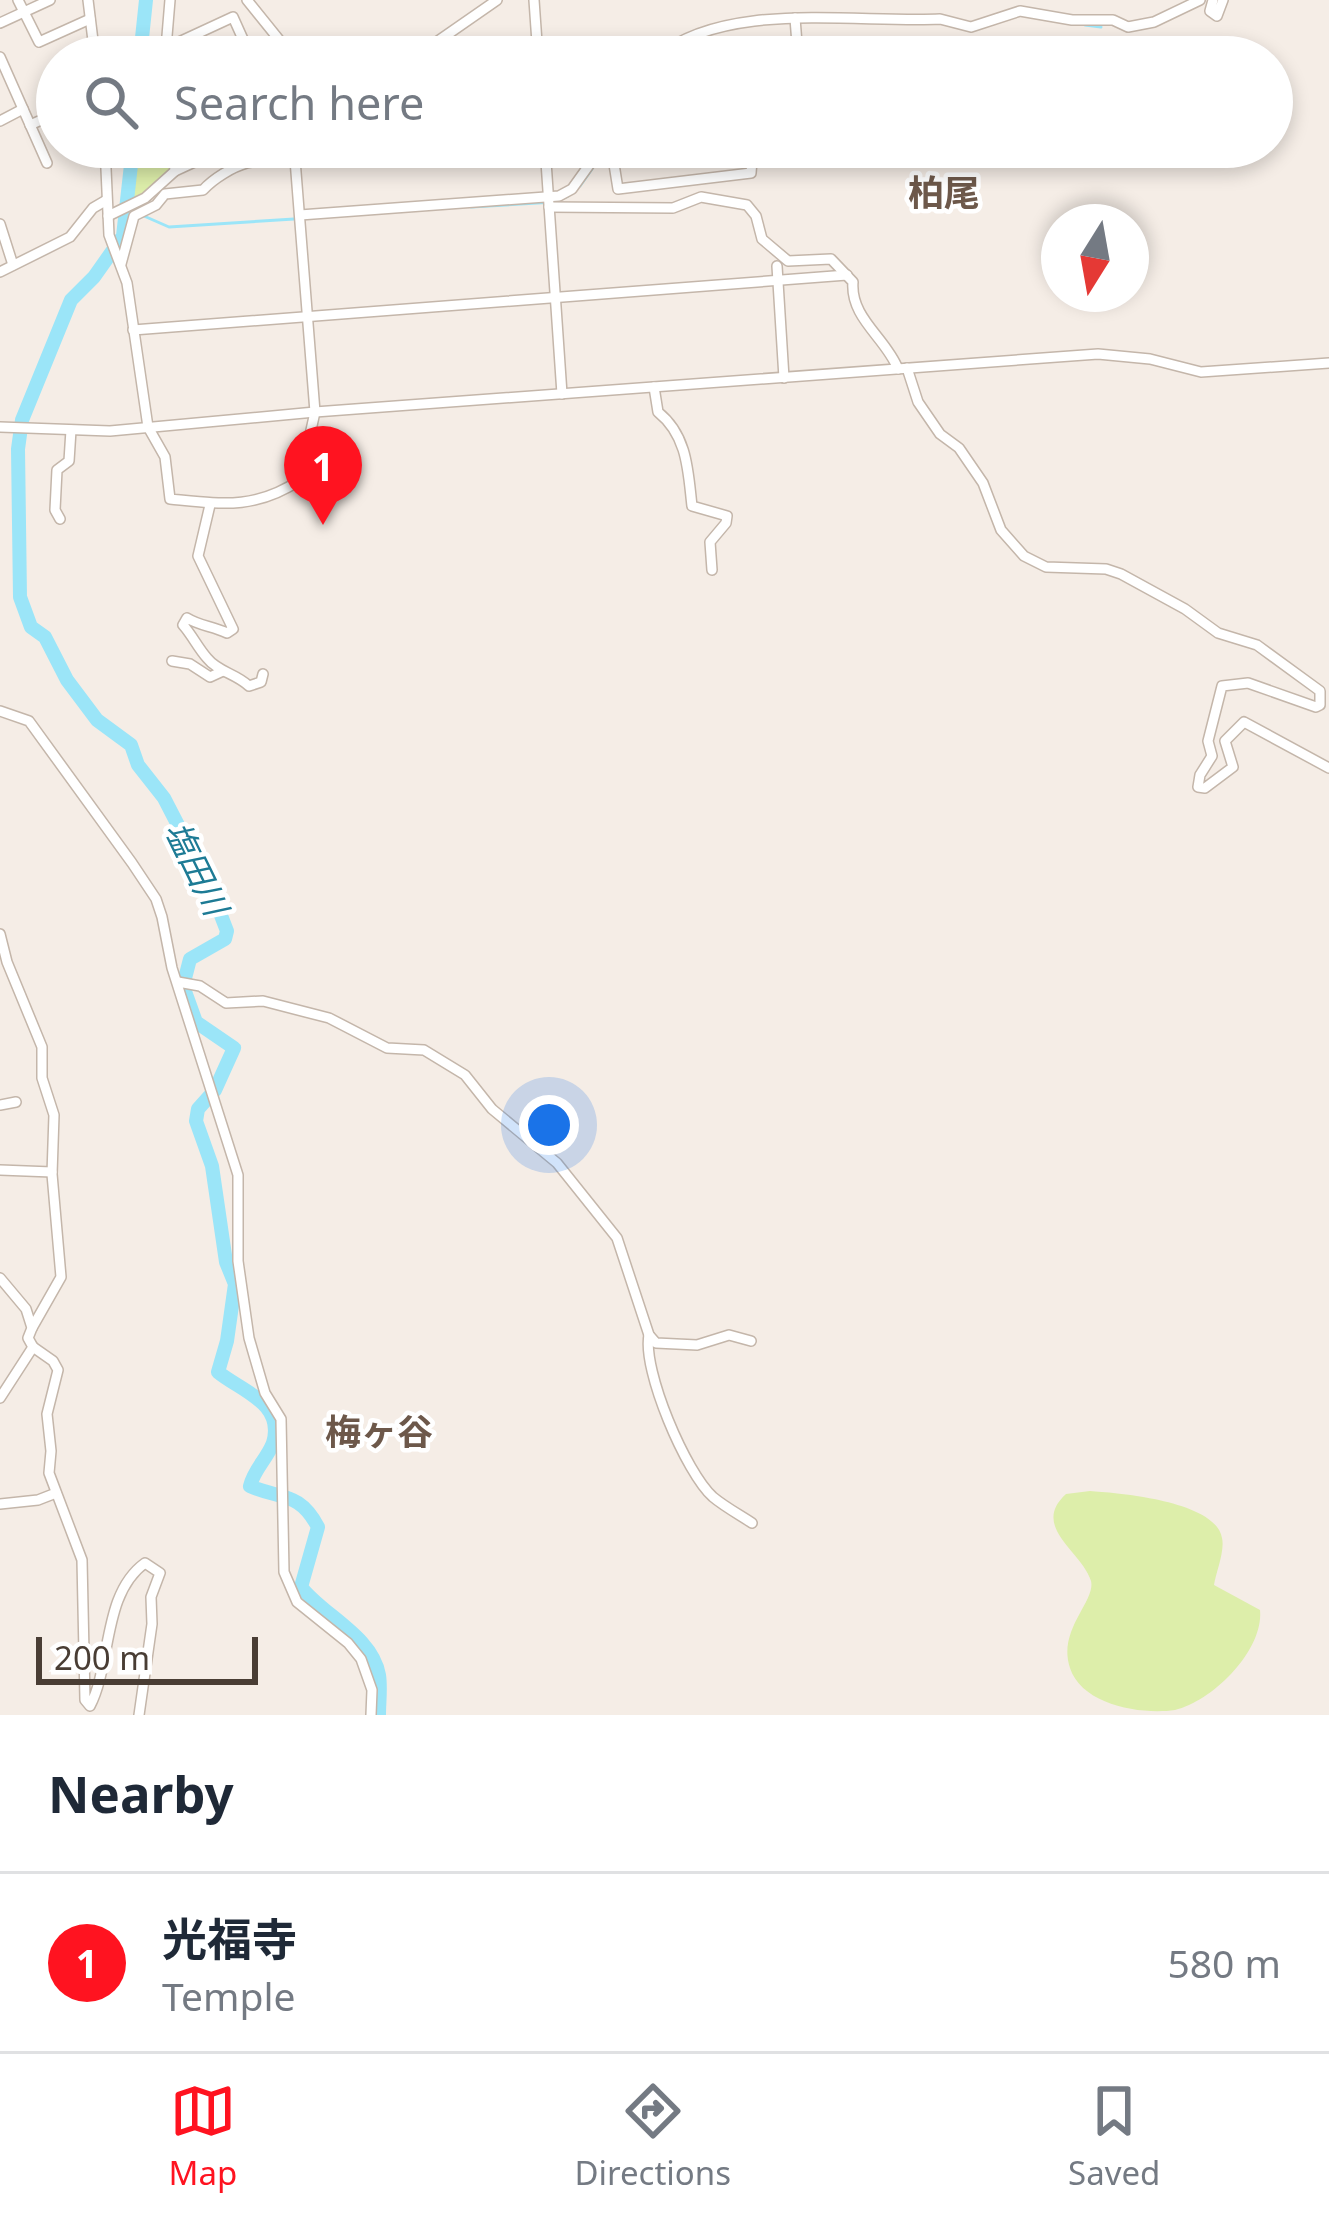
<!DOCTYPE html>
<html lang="en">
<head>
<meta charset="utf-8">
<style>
  :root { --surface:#fff; --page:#f2f2f3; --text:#1f2937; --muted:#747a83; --line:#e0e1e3; --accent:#ff1320 }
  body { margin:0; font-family:"Noto Sans","Noto Sans JP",sans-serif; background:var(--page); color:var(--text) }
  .compass { position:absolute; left:1041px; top:204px; width:108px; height:108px; border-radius:50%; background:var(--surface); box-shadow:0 6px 18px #0003; rotate:191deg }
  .scale { position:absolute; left:36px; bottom:30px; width:222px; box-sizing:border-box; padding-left:12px; border:6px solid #493d34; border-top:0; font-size:33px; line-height:42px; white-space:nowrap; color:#493d34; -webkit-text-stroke:9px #fff; paint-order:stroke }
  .you { position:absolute; left:549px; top:1125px; width:42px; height:42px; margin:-30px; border:9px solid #fff; border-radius:50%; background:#1a73e8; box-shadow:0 0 0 18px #1a73e833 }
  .badge { display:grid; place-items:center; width:78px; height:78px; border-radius:50%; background:var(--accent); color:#fff; font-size:39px; font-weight:700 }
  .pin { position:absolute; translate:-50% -99px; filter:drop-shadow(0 3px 6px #0008) }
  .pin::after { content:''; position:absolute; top:63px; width:42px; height:36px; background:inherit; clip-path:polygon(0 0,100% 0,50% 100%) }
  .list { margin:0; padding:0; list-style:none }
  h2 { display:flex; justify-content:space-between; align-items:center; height:156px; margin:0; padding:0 48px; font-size:51px }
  h2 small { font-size:39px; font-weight:400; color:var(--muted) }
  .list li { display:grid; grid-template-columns:78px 1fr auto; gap:36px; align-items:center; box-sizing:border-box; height:180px; padding:0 48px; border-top:3px solid var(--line) }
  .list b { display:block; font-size:45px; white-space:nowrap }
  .list p { margin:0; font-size:39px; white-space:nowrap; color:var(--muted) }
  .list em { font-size:39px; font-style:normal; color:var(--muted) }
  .icon { flex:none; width:66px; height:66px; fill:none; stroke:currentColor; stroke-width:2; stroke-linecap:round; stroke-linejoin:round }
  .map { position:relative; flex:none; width:1329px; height:1715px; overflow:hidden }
  .search { position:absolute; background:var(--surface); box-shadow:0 6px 18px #0003; left:36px; right:36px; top:36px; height:132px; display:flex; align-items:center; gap:30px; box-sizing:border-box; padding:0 42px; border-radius:66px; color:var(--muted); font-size:45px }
  .sheet { height:336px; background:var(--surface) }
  nav { display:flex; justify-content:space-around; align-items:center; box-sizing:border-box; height:168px; border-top:3px solid var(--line); background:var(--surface); font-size:33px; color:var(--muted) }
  nav a { display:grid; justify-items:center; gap:6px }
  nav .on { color:var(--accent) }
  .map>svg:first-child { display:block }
  .green { fill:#dea }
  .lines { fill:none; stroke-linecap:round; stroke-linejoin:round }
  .stream { stroke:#9be5f8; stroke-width:3 }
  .river { stroke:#9be5f8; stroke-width:14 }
  .street-casing { stroke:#c4b6aa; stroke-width:12 }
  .street { stroke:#fff; stroke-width:9 }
  .labels { text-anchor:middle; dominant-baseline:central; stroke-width:9; stroke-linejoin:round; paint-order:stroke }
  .water-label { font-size:33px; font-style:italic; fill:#1d7b95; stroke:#fff }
  .quarter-label { font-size:36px; font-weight:bold; fill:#6d584a; stroke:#fff }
</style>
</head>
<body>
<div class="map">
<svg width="1329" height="1715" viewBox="0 0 1329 1715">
  <rect width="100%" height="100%" fill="#f5ede6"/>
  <g class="green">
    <path d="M170 156 172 170 144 196 129 200 135 158Z"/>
    <path d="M1090 1491C1119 1493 1216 1501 1222 1538 1225 1551 1216 1572 1214 1585L1260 1610C1264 1650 1213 1701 1175 1710 1141 1715 1082 1705 1070 1668 1057 1630 1096 1601 1091 1581 1082 1551 1030 1527 1066 1494Z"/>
  </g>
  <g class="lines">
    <g class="stream">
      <path d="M1085 25 1101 27"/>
      <path d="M580 186 592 169"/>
      <path d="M471 207 554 202 568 196"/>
      <path d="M128 209 169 227 294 219"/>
    </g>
    <g class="river">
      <path d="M140 57 146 0"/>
      <path d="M133 147 123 236 94 277 71 300 22 420 18 449 20 597 31 627 45 637 67 680 97 720 131 745 138 765 164 798 210 887 227 931 225 939 190 959 183 986 196 1022 234 1048 215 1090 198 1109 196 1121 212 1166 226 1262 235 1284 227 1341 218 1372C241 1391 285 1403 273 1443 267 1459 254 1469 250 1486 281 1500 299 1491 318 1527L301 1587C324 1616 372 1636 379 1675 381 1687 379 1702 379 1715"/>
    </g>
    <g class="street-casing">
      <g id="street">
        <path d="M18 0 39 42 90 19"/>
        <path d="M88 0 95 57"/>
        <path d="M247 0 293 57"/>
        <path d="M534 0 538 57"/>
        <path d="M1213 0 1210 11 1217 16 1223 0"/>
        <path d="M795 18 798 57"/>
        <path d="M0 23 50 0"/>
        <path d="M166 48 170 0"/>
        <path d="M0 57 47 163"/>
        <path d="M166 57V48L233 17 251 57"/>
        <path d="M415 57 497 0"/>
        <path d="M657 57C725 0 854 23 940 19L971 27 1020 11 1072 20H1113L1128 27 1154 22 1200 0"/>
        <path d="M49 85 57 103"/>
        <path d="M0 121 23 109"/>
        <path d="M30 125 57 113"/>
        <path d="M105 147 109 235 127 283 148 427 165 457 170 499C221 504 255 510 300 480L315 412 294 147"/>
        <path d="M545 147 562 394"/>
        <path d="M613 158 618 189 751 173 753 147"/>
        <path d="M613 158 697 147"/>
        <path d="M175 171 227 147"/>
        <path d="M549 207 673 208 701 197 747 205 756 216 762 239 788 261 831 259 853 282C850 318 886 338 898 369"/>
        <path d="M300 215 559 196 572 189 602 147"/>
        <path d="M108 216 145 198 175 171 173 147"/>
        <path d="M0 224 13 265"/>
        <path d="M121 264 134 216 156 205 165 194 203 190C213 179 232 167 247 163 272 156 269 169 295 149"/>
        <path d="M777 266 784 378"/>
        <path d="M0 272 70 237 93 208 105 201"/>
        <path d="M133 330 847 275"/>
        <path d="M907 368 918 402 940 434 959 448 983 483 1001 530 1024 556 1046 567 1106 569 1121 574 1185 609 1218 633 1257 645 1320 691V705L1316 707 1248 683 1222 686 1208 741 1212 756 1200 775 1198 787 1205 788 1233 767 1225 741 1244 722 1329 768"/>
        <path d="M654 387 658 412C688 436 688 472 692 506L727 516 726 523 710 542 712 570"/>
        <path d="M0 427 110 431 315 412 1098 354 1150 359 1201 372 1329 363"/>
        <path d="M210 505 198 556 233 629 227 633C212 626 200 626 187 618L183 625C192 635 198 648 207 658 218 672 235 673 249 686L261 682 263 674"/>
        <path d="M60 519 55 510 57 470 69 461 71 430"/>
        <path d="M172 661 190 664 210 677 223 671"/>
        <path d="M0 711 29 721 132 863 156 899 162 917 172 968 238 1175V1261L249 1338 265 1393 281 1419 284 1572 297 1602 348 1643 361 1659 372 1690 371 1715"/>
        <path d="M0 934 7 962 42 1047V1078L54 1115 52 1174 61 1277 32 1328"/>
        <path d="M178 982 200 986 226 1003 263 1001 329 1018 387 1048 424 1050 465 1075 492 1109 557 1163 617 1238 649 1335 656 1343 697 1345 729 1335 751 1341"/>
        <path d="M0 1105 16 1102"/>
        <path d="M0 1170 52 1172"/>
        <path d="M0 1278 26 1309 32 1328 28 1338 33 1347 0 1398"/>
        <path d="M649 1335C642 1370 686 1473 713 1497 725 1507 740 1515 752 1523"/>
        <path d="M33 1347 53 1361 58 1370 47 1414 51 1451 49 1473 82 1560 85 1700 90 1706C112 1664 102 1594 145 1563L160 1573 151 1597 152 1624 139 1715"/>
        <path d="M0 1504 38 1500 56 1493"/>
      </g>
    </g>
    <use href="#street" class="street"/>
  </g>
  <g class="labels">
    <g class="water-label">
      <text transform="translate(197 868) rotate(64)">塩田川</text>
    </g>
    <g class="quarter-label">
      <text x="944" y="192">柏尾</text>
      <text x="379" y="1431">梅ヶ谷</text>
    </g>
  </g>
</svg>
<svg class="compass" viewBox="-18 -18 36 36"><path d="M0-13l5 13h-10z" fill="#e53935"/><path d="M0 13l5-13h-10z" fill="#747a83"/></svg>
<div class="scale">200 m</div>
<div class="you"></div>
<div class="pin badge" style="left:323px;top:525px">1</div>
<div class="search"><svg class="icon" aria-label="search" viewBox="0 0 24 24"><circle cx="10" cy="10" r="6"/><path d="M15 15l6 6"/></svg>Search here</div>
</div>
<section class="sheet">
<h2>Nearby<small></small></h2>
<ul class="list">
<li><span class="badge">1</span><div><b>光福寺</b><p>Temple</p></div><em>580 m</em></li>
</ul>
</section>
<nav>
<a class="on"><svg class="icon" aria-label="map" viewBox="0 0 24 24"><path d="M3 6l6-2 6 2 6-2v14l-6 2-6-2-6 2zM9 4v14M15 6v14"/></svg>Map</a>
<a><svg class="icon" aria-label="directions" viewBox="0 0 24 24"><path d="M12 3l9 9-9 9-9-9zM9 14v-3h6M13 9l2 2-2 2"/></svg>Directions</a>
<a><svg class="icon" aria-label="saved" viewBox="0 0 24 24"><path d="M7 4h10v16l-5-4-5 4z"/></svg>Saved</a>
</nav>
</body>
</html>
